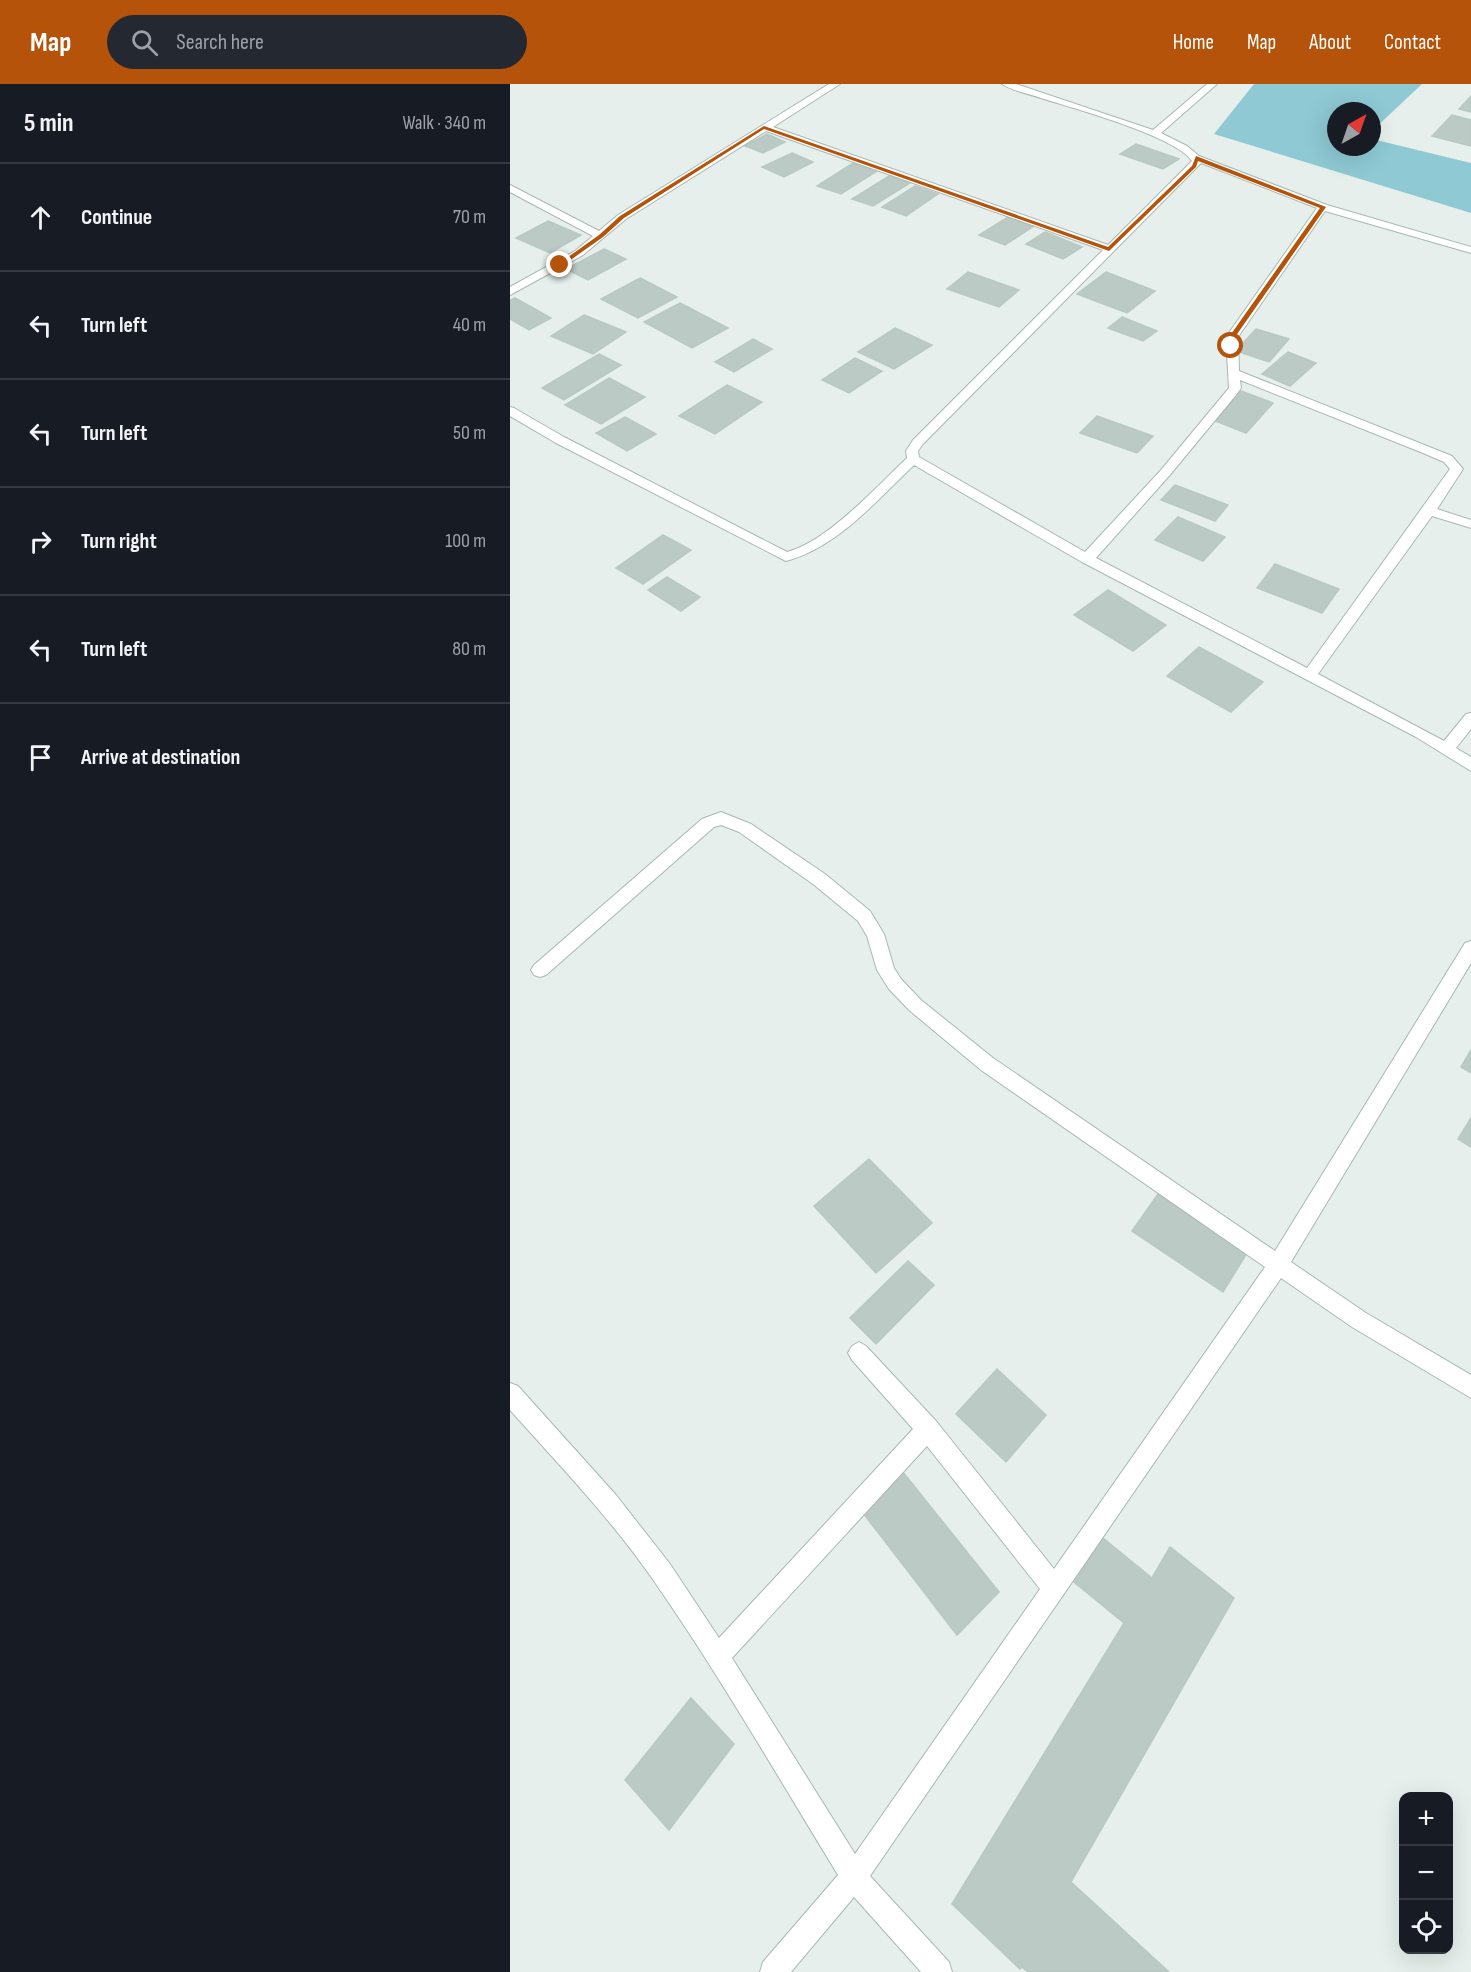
<!DOCTYPE html>
<html lang="en">
<head>
<meta charset="utf-8">
<style>
  :root { --surface:#171b24; --page:#242831; --text:#f1f3f6; --muted:#9ea1a6; --line:#363941; --accent:#b45309 }
  body { margin:0; font-family:"Sofia Sans Condensed",sans-serif; background:var(--page); color:var(--text) }
  .controls { position:absolute; right:18px; bottom:18px; display:grid; overflow:hidden; border-radius:12px; box-shadow:0 6px 24px #0002 }
  .controls button { width:54px; height:54px; display:grid; place-items:center; padding:0; border:0; border-bottom:2px solid var(--line); background:var(--surface); color:var(--text); font:30px sans-serif }
  .compass { position:absolute; left:817px; top:18px; width:54px; height:54px; border-radius:50%; background:var(--surface); box-shadow:0 6px 24px #0002; rotate:40deg }
  .stop { position:absolute; width:18px; height:18px; margin:-14px; border:4px solid #b45309; border-radius:50%; background:#fff }
  .stop.end { background:#b45309; border-color:#fff; box-shadow:0 2px 6px #0008 }
  .list { margin:0; padding:0; list-style:none }
  h2 { display:flex; justify-content:space-between; align-items:center; height:78px; margin:0; padding:0 24px; font-size:26px }
  h2 small { font-size:20px; font-weight:400; color:var(--muted) }
  .list li { display:grid; grid-template-columns:39px 1fr auto; gap:18px; align-items:center; box-sizing:border-box; height:108px; padding:0 24px; border-top:2px solid var(--line) }
  .list b { display:block; font-size:22px; white-space:nowrap }
  .list em { font-size:20px; font-style:normal; color:var(--muted) }
  .icon { flex:none; width:33px; height:33px; fill:none; stroke:currentColor; stroke-width:2; stroke-linecap:round; stroke-linejoin:round }
  .map { position:relative; flex:none; width:961px; height:1888px; overflow:hidden }
  header { display:flex; align-items:center; gap:36px; box-sizing:border-box; height:84px; padding:0 30px; background:var(--accent); color:#fff }
  header strong { font-size:28px }
  nav { display:flex; gap:33px; margin-inline-start:auto; font-size:21px }
  .search { width:420px; height:54px; background:var(--page); display:flex; align-items:center; gap:15px; box-sizing:border-box; padding:0 21px; border-radius:33px; color:var(--muted); font-size:22px }
  main { display:flex }
  aside { flex:1; background:var(--surface) }
  .map>svg:first-child { display:block }
  .water { fill:#8ec9d4 }
  .building { fill:#bbcac4; stroke:#b8c9c2; stroke-width:1.5 }
  .lines { fill:none; stroke-linecap:round; stroke-linejoin:round }
  .minor-casing { stroke:#a8b8b2; stroke-width:2 }
  .minor { fill:#fff; fill-rule:evenodd }
  .route { fill:#b45309 }
</style>
</head>
<body>
<header>
<strong>Map</strong>
<div class="search"><svg class="icon" aria-label="search" viewBox="0 0 24 24"><circle cx="10" cy="10" r="6"/><path d="M15 15l6 6"/></svg>Search here</div>
<nav><a>Home</a><a>Map</a><a>About</a><a>Contact</a></nav>
</header>
<main>
<aside>
<h2>5 min<small>Walk · 340 m</small></h2>
<ul class="list">
<li><svg class="icon" aria-label="ahead" viewBox="0 0 24 24"><path d="M12 20V5M6 11l6-6 6 6"/></svg><div><b>Continue</b></div><em>70 m</em></li>
<li><svg class="icon" aria-label="left" viewBox="0 0 24 24"><path d="M17 20v-9H6M10 6l-5 5 5 5"/></svg><div><b>Turn left</b></div><em>40 m</em></li>
<li><svg class="icon" aria-label="left" viewBox="0 0 24 24"><path d="M17 20v-9H6M10 6l-5 5 5 5"/></svg><div><b>Turn left</b></div><em>50 m</em></li>
<li><svg class="icon" aria-label="right" viewBox="0 0 24 24"><path d="M7 20v-9h11M14 6l5 5-5 5"/></svg><div><b>Turn right</b></div><em>100 m</em></li>
<li><svg class="icon" aria-label="left" viewBox="0 0 24 24"><path d="M17 20v-9H6M10 6l-5 5 5 5"/></svg><div><b>Turn left</b></div><em>80 m</em></li>
<li><svg class="icon" aria-label="arrive" viewBox="0 0 24 24"><path d="M6 21V4h12l-3 4 3 4H6"/></svg><div><b>Arrive at destination</b></div></li>
</ul>
</aside>
<div class="map">
<svg width="961" height="1888" viewBox="0 0 961 1888">
  <rect width="100%" height="100%" fill="#e6efeb"/>
  <path class="water" d="M744 0H912L862 47V27H826V63H862V55L961 79V129L704 50Z"/>
  <g class="building">
    <path d="M961 12V28L949 25Z"/>
    <path d="M942 31 961 36V62L922 52Z"/>
    <path d="M257 50 275 58 253 69 235 62Z"/>
    <path d="M626 60 669 75 653 85 610 70Z"/>
    <path d="M282 69 303 78 274 93 252 83Z"/>
    <path d="M343 79 367 87 331 110 307 102Z"/>
    <path d="M379 92 400 99 363 122 342 115Z"/>
    <path d="M405 102 428 110 396 132 372 123Z"/>
    <path d="M498 133 524 142 495 161 469 151Z"/>
    <path d="M38 137 71 151 40 169 6 154Z"/>
    <path d="M535 148 572 163 553 175 516 160Z"/>
    <path d="M94 165 116 175 78 196 56 185Z"/>
    <path d="M458 188 509 206 489 223 437 205Z"/>
    <path d="M596 188 645 207 617 229 567 210Z"/>
    <path d="M130 194 167 213 128 234 91 215Z"/>
    <path d="M5 214 41 234 19 246 0 235V216Z"/>
    <path d="M170 219 218 244 182 264 134 238Z"/>
    <path d="M74 231 116 248 83 270 41 252Z"/>
    <path d="M612 233 647 247 633 257 598 244Z"/>
    <path d="M385 244 422 261 384 285 348 268Z"/>
    <path d="M746 245 779 255 759 278 726 267Z"/>
    <path d="M243 255 262 265 224 288 205 278Z"/>
    <path d="M778 268 806 279 780 302 752 290Z"/>
    <path d="M89 270 111 281 54 316 32 304Z"/>
    <path d="M345 274 372 287 339 309 312 296Z"/>
    <path d="M99 294 135 313 91 340 55 321Z"/>
    <path d="M217 301 252 318 205 350 169 332Z"/>
    <path d="M731 307 763 319 736 349 703 336Z"/>
    <path d="M587 332 643 352 627 369 570 349Z"/>
    <path d="M115 333 146 350 117 367 86 349Z"/>
    <path d="M665 401 718 421 705 437 651 416Z"/>
    <path d="M668 433 715 453 693 477 645 456Z"/>
    <path d="M153 451 181 466 133 500 106 484Z"/>
    <path d="M765 480 829 505 812 529 747 504Z"/>
    <path d="M157 493 190 513 171 527 138 506Z"/>
    <path d="M598 506 656 541 623 567 564 531Z"/>
    <path d="M689 563 753 598 721 628 657 592Z"/>
    <path d="M961 966V989L951 983Z"/>
    <path d="M961 1034V1063L948 1055Z"/>
    <path d="M359 1075 422 1139 366 1189 304 1122Z"/>
    <path d="M648 1110 737 1169 713 1208 622 1147Z"/>
    <path d="M398 1177 424 1201 366 1260 340 1234Z"/>
    <path d="M487 1285 536 1331 496 1378 446 1330Z"/>
    <path d="M392 1387 489 1508 447 1551 350 1425Z"/>
    <path d="M593 1454 642 1494 660 1463 724 1514 561 1798 659 1888H518L512 1883 510 1885 442 1820 614 1539 564 1498Z"/>
    <path d="M181 1614 224 1660 159 1746 115 1696Z"/>
  </g>
  <g class="lines">
    <g class="minor-casing">
      <g id="minor">
        <path d="M319 0H330L263 43 598 161 682 77C666 52 562 24 531 14 519 10 502 7 492 0H506L643 46 697 0H707L651 49 677 62 689 72 817 121 961 163V169L815 127 728 253 729 287 942 372 953 385 927 425 961 436V444L922 432 808 590 934 657 956 630 961 629V645L946 664 961 673V687L906 653 572 478 404 381C366 417 328 463 276 477L46 359 0 332V323L4 324 54 353 277 468C318 457 366 403 397 374L396 367 403 356 593 166 256 47 116 135 73 171 0 211V203L65 167 83 152 0 108V101L89 147 108 131ZM691 79 807 124 716 253 719 304 651 386 575 468 409 373 408 367 412 361ZM730 296 913 369 934 378 940 385 797 584 586 474 659 392 726 311 731 304Z"/>
        <path d="M211 728 241 740 315 790 360 827 374 850 384 884 391 895 411 916 483 974 765 1167 955 859 961 857V879L781 1178 856 1229 961 1291V1314L842 1243 771 1194 360 1792 439 1878 442 1888H411L344 1813 281 1888H250L253 1878 328 1791C268 1693 210 1592 144 1497 102 1436 50 1382 0 1326V1299L8 1302 106 1411 160 1480 209 1554 403 1345 342 1276 338 1269 342 1262 349 1258 356 1262 426 1337 544 1485 755 1183 471 986 399 926 379 905 367 886 357 852 348 837 303 800 229 748 211 741 204 743 36 891 30 893 24 891 21 886 24 881 192 735ZM417 1362 530 1505 345 1770 222 1574Z"/>
      </g>
    </g>
    <use href="#minor" class="minor"/>
  </g>
  <path class="route" d="M254 42 598 163 682 82 686 72 816 123 725 253 724 262 721 264 718 262 719 253 810 124 688 77 686 83 599 167 254 45 114 134 93 153 52 182 47 181 89 151 110 132Z"/>
</svg>
<div class="controls">
<button>+</button>
<button>−</button>
<button><svg class="icon" aria-label="locate" viewBox="0 0 24 24"><circle cx="12" cy="12" r="6"/><path d="M12 2v4M12 18v4M2 12h4M18 12h4"/></svg></button>
</div>
<svg class="compass" viewBox="-18 -18 36 36"><path d="M0-13l5 13h-10z" fill="#e53935"/><path d="M0 13l5-13h-10z" fill="#9ea1a6"/></svg>
<div class="stop" style="left:721px;top:262px"></div>
<div class="stop end" style="left:50px;top:181px"></div>
</div>
</main>
</body>
</html>
